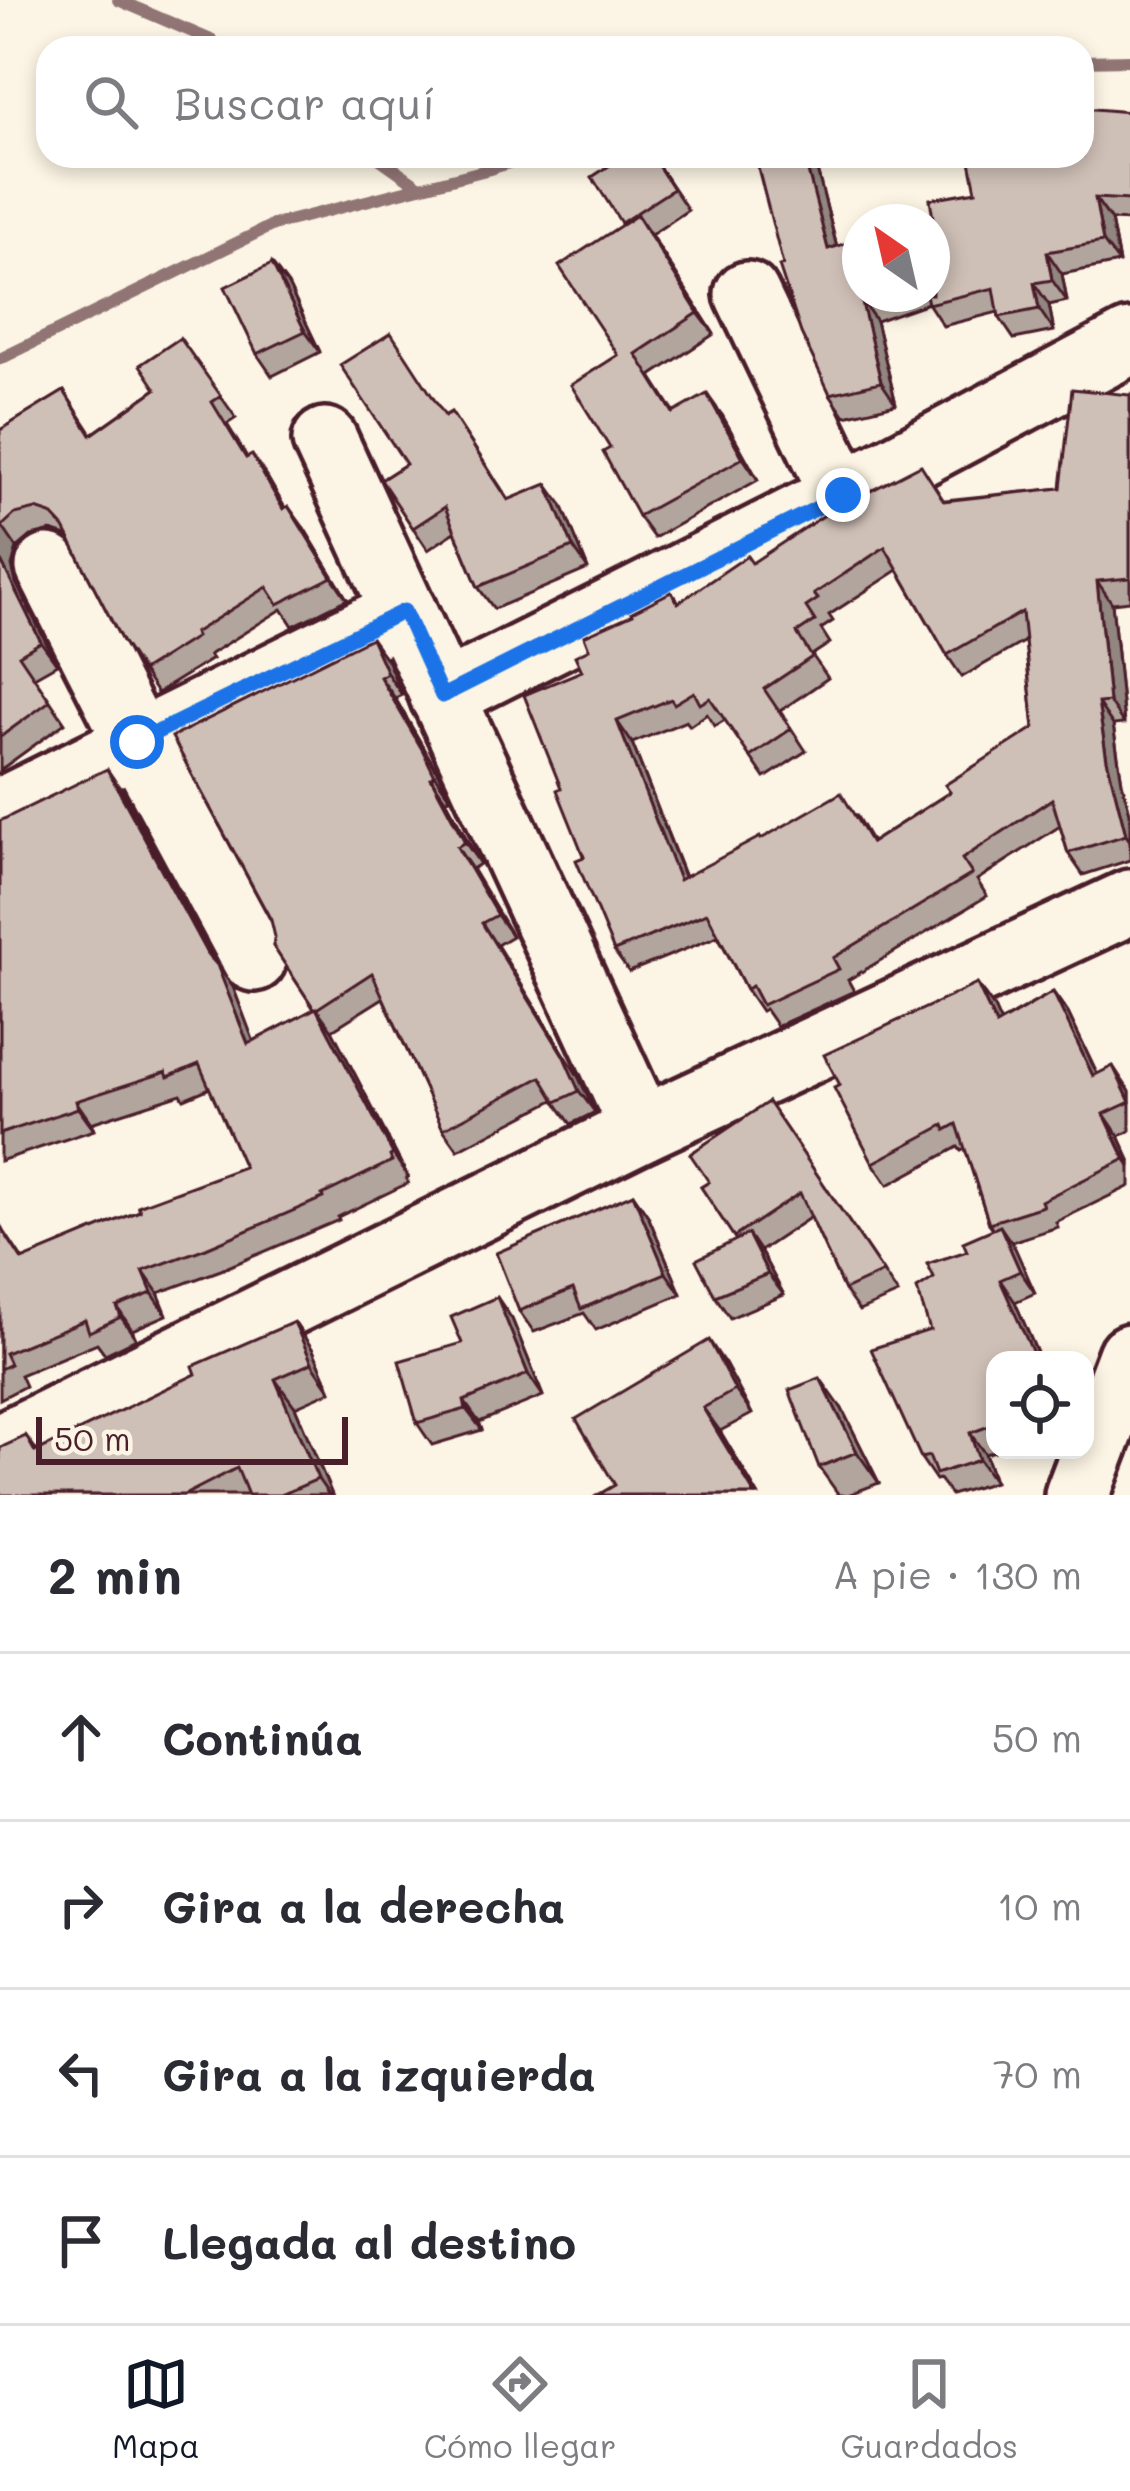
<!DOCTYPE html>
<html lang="es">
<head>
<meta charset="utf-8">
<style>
  :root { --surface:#fff; --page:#f2f2f3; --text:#2b2b33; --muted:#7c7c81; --line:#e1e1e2; --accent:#111827 }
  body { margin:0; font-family:Mali,sans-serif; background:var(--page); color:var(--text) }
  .controls { position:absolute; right:36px; bottom:36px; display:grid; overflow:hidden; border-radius:24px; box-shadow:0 6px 18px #0003 }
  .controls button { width:108px; height:108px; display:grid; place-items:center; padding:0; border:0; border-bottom:3px solid var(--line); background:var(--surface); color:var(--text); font:60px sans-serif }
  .compass { position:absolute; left:842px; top:204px; width:108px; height:108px; border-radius:50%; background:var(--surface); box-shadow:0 6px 18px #0003; rotate:326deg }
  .scale { position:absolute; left:36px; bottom:30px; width:312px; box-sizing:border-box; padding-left:12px; border:6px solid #4a1f2b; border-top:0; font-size:33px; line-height:42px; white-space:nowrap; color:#4a1f2b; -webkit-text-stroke:9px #fcf5e5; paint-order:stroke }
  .stop { position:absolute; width:36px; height:36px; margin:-27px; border:9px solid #1a73e8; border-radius:50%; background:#fff }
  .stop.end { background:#1a73e8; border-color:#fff; box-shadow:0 3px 12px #0008 }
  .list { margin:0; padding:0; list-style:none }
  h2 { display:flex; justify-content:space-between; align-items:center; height:156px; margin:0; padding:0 48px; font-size:51px }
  h2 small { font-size:39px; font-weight:400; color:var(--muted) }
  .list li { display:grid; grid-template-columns:78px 1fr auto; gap:36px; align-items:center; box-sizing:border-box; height:168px; padding:0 48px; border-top:3px solid var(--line) }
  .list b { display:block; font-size:45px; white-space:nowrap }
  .list em { font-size:39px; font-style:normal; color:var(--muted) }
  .icon { flex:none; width:66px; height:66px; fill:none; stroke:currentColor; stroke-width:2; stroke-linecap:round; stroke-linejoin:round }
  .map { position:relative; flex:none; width:1130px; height:1495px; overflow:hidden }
  .search { position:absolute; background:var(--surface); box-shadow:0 6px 18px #0003; left:36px; right:36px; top:36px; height:132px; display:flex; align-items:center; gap:30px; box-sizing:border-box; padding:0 42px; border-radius:36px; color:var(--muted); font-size:45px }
  .sheet { height:828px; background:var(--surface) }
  nav { display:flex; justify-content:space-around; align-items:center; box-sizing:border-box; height:168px; border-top:3px solid var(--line); background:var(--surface); font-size:33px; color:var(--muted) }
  nav a { display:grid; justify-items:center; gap:6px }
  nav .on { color:var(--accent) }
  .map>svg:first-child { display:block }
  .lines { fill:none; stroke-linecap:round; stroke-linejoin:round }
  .stream { stroke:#917474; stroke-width:12 }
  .minor-casing { stroke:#4a1f2b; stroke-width:72 }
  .minor { stroke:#fcf5e5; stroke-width:63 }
  .wall { fill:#b2a59d; stroke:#4a1f2b; stroke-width:3; fill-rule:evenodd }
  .shaded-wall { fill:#918680; stroke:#4a1f2b; stroke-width:3 }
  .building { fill:#cfc0b7; stroke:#4a1f2b; stroke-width:3; fill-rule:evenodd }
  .route { stroke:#1a73e8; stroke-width:15 }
</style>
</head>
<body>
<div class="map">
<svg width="1130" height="1495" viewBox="0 0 1130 1495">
  <rect width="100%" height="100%" fill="#fcf5e5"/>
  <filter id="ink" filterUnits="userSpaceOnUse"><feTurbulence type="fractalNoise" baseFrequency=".00833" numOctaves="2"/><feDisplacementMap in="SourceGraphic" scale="24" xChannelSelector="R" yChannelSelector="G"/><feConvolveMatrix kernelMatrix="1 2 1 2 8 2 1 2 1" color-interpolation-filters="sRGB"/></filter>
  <g filter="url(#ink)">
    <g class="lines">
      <g class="stream">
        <path d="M118 0 211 40 223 48"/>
        <path d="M1082 61 1130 60"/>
        <path d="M376 156 420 187"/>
        <path d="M0 359 273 225 490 169 530 156"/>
      </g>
      <g class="minor-casing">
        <g id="minor">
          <path d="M747 294 843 495"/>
          <path d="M325 440 642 1129"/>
          <path d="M48 567 137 742 254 959"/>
          <path d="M442 696 843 495 1130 342"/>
          <path d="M0 811 404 611"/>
          <path d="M0 1446 642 1129 1130 902"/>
          <path d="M1077 1495 1130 1356"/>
        </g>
      </g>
      <use href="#minor" class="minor"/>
    </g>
    <g class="wall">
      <path d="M1130 112V221L1111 220 1119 263 1062 274 1067 301 1049 305 1054 331 1014 339 999 317 998 312 943 326 928 303 876 321 896 404 845 416 830 394 783 265 817 170 837 247 860 294H932L937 244 976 191Z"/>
      <path d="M652 156 688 210 651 235 714 334 651 376 674 412 722 415 758 480 654 538 638 516 610 448 618 355 621 223Z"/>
      <path d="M272 264 288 285 320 352 272 376 257 354Z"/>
      <path d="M180 338 236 418 227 424 247 457 267 477 285 508 304 528 347 599 293 626 282 609 209 655 212 659 157 693 122 641 70 540 67 536 51 531 31 536 17 548 12 566 16 583 57 664 34 677 65 723 0 770V430L64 391 92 434 156 389Z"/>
      <path d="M1130 395V601L1112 603 1124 724 1113 725 1122 782 1130 813V860L1083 875 1068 853 1060 826 977 880 987 896 848 980 854 991 777 1026 765 1009 761 1011 746 989 718 936 629 972 614 951 561 788 582 671 589 649 633 614 671 592 679 602 752 563 945 500 1061 488ZM898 570 947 655 962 677 1025 641 1034 728 950 792 872 842 856 815 761 839 685 877 632 743 686 721 690 726 707 714 715 726 725 720 765 778 806 751 780 711 828 678 812 655 830 643 821 629 833 621 829 615Z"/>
      <path d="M451 412 509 500 562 505 588 569 494 609 478 587 455 532 428 550 381 480 406 464 446 415Z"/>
      <path d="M387 660 402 695 395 698 438 773 450 798 446 800 480 864 472 869 512 936 497 945 578 1076 595 1112 571 1124 554 1100 458 1150 443 1129 383 998 332 1030 408 1177 406 1178 408 1183 338 1217 339 1220 221 1270 158 1293 167 1315 132 1330 136 1339 105 1354 97 1343 20 1375 25 1386 0 1399V1225L23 1260 244 1167 210 1088 184 1099 181 1094 91 1123 94 1130 0 1161V821L122 791 215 963 233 987 253 1041 314 1009 273 946Z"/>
      <path d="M1053 992 1068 1013 1097 1074 1128 1088 1130 1092V1131L1119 1136 1130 1160V1186L1056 1222 1058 1227 1011 1242 1035 1293 1015 1302 1040 1360H995V1450H998L985 1454 994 1482 951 1495 939 1479 936 1480 921 1458 934 1278 993 1229 989 1223 965 1149 961 1151 958 1147 888 1185 873 1163 993 1006 1000 1022Z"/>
      <path d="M768 1102 898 1294 859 1311 844 1290 811 1217 760 1251 784 1295 730 1318 715 1296 736 1240 701 1187 709 1182Z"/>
      <path d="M633 1194 648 1216 681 1294 596 1330 584 1313 534 1332 519 1311Z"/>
      <path d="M512 1319 543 1396 479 1422 482 1430 432 1445 417 1423 462 1343Z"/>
      <path d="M294 1322 313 1350 331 1391 295 1407 332 1495H0L26 1436 37 1451 196 1374Z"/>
      <path d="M725 1364 752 1414 720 1431 758 1495H598L615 1485Z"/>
      <path d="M842 1409 879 1483 848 1495H839L819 1467Z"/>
    </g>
    <g class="shaded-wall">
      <path d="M804 156H807L817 170 843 271 828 249Z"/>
      <path d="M1095 198 1111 220 1119 263 1103 242Z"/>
      <path d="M637 215 652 237 714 334 698 313Z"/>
      <path d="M1047 252 1062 274 1067 301 1052 280Z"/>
      <path d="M272 264 288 285 320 352 305 331Z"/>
      <path d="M1034 283 1049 305 1054 331 1039 309Z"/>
      <path d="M861 299 876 321 896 404 881 382Z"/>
      <path d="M707 394 722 415 758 480 743 458Z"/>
      <path d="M252 455 267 477 298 531 283 509Z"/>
      <path d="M547 484 562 505 588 569 573 547Z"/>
      <path d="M288 506 304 528 347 599 332 577Z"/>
      <path d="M2 526 17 548 12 566 16 583 57 664 41 642 0 561V533Z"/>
      <path d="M1097 581 1112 603 1124 724 1109 702Z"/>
      <path d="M371 638 387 660 402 695 387 673Z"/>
      <path d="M380 677 395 698 438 773 450 798 435 776Z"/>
      <path d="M1098 703 1113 725 1122 782 1130 813V841L1126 835 1107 760Z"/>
      <path d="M617 721 632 743 694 902 679 880Z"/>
      <path d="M107 769 122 791 219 971 217 965 233 987 263 1066 248 1044 207 954Z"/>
      <path d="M431 778 446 800 480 864 465 842Z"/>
      <path d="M457 847 472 869 512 936 497 915Z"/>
      <path d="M482 923 578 1076 595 1112 579 1091Z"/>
      <path d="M977 984 993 1006 1011 1046 996 1025Z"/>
      <path d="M1053 992 1068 1013 1108 1097 1093 1076Z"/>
      <path d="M316 1008 332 1030 408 1177 393 1154Z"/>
      <path d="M1113 1066 1130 1092V1102Z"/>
      <path d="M76 1101 91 1123 94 1130 78 1108Z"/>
      <path d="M1104 1114 1119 1136 1130 1160V1167Z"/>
      <path d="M633 1194 648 1216 681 1294 666 1273Z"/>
      <path d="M1000 1226 1015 1248 1035 1293 1020 1271Z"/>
      <path d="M748 1234 763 1256 784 1295 768 1274Z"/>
      <path d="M143 1271 158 1293 167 1315 152 1293Z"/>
      <path d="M1000 1280 1015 1302 1040 1360H1036L1029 1349Z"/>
      <path d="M497 1297 512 1319 543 1396 528 1374Z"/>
      <path d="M117 1307 132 1330 136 1339 121 1317Z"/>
      <path d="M294 1322 313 1350 331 1391 312 1363Z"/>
      <path d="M709 1340 725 1364 752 1414 735 1390Z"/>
      <path d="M820 1378 842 1409 879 1483 857 1452Z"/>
      <path d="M275 1379 295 1407 332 1495H329L318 1479Z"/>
      <path d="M464 1401 479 1422 482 1430 466 1409Z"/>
      <path d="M703 1408 720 1431 758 1495H755Z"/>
      <path d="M970 1433 985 1454 994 1482 979 1460Z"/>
    </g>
    <g class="building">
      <path d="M1082 108 1130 112V200L1095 198 1103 242 1047 252 1052 280 1034 283 1039 309 999 317 994 288 928 304 926 294H932V245L937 244 930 199 976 191 969 156H1082Z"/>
      <path d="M624 156H652L673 189 621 223 592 177Z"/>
      <path d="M773 156H804L828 249 860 239V294H876L861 299 881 382 830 394 801 333 779 266 783 265 756 160Z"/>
      <path d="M637 215 698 313 636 354 673 413 707 394 743 458 638 516 603 452 610 448 571 385 618 355 559 266Z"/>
      <path d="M272 264 305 331 257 354 225 287Z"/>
      <path d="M391 333 445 416 451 412 508 500 547 484 573 547 478 587 445 507 413 528 381 480 406 464 340 365Z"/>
      <path d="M180 338 221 396 212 402 246 458 252 455 283 509 288 506 332 577 278 604 267 587 194 633 196 637 142 671 122 641 64 528 51 514 36 509 15 514 2 526 0 533V430L64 391 91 435 156 389 140 365Z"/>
      <path d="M1072 389 1130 395V578L1097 581 1109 702 1098 703 1107 760 1126 835 1068 853 1052 799 962 859 972 874 833 958 839 969 762 1005 752 986 746 989 707 913 614 951 576 860 584 857 557 790 561 788 524 695 582 671 575 656 589 649 584 636 633 614 632 612 671 592 678 603 747 556 752 563 826 514 921 465 944 501 1061 488ZM885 547 947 655 1022 612 1034 728 945 785 950 792 871 843 841 793 761 839 760 837 679 880 617 721 671 699 674 704 694 692 700 704 710 698 750 757 791 729 764 689 812 657 797 633 815 621 806 607 818 599 814 594Z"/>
      <path d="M0 559 41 642 19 655 50 701 0 737Z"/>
      <path d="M371 638 387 673 380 677 423 751 435 776 431 778 465 842 457 847 497 915 482 923 563 1055 579 1091 556 1102 541 1077 443 1129 372 973 315 1010 273 946 275 937 271 920 172 737Z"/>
      <path d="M107 769 207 954 217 965 248 1044 316 1008 393 1154 390 1156 392 1161 322 1195 323 1198 206 1248 143 1271 152 1293 117 1307 121 1317 89 1332 85 1320 5 1353 10 1364 0 1369V1226L22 1260 140 1211 138 1206 244 1167 199 1064 168 1077 166 1072 76 1101 78 1108 0 1134V821Z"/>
      <path d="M977 984 996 1025 1053 992 1093 1076 1113 1066 1130 1102 1104 1114 1125 1159 1041 1201 1043 1206 989 1223 957 1124 946 1130 944 1125 873 1163 834 1088 840 1085 824 1055Z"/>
      <path d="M768 1102 883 1272 844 1290 800 1193 734 1237 701 1187 709 1182 690 1154Z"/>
      <path d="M633 1194 666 1273 581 1309 573 1289 519 1311 496 1253Z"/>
      <path d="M1000 1226 1020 1271 1000 1280 1036 1360H995V1424L970 1433 979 1460 936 1474 929 1456 921 1458 871 1349 930 1330 917 1289 934 1278 927 1264 967 1251 963 1242Z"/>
      <path d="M748 1234 768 1274 715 1296 696 1260Z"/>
      <path d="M497 1297 528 1374 464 1401 466 1409 417 1423 399 1361 462 1343 451 1317Z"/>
      <path d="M294 1322 312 1363 275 1379 318 1479 281 1495H248L237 1468 184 1495H0V1448L26 1436 35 1452 196 1374 193 1366Z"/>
      <path d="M709 1340 735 1390 703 1408 755 1495H598L615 1485 576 1419Z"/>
      <path d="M820 1378 857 1452 819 1467 789 1390Z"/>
    </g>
  </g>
  <g class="lines" filter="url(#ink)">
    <path class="route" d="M137 742 404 611 442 696 843 495"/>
  </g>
</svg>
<div class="controls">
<button><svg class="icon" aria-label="locate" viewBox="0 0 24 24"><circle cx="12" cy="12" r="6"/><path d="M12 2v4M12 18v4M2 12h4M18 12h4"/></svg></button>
</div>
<svg class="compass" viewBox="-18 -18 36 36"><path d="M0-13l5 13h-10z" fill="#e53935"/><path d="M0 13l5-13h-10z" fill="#7c7c81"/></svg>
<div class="scale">50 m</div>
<div class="stop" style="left:137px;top:742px"></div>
<div class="stop end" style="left:843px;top:495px"></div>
<div class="search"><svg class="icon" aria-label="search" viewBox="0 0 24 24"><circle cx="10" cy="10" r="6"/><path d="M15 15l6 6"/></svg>Buscar aquí</div>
</div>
<section class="sheet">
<h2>2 min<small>A pie · 130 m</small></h2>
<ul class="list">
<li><svg class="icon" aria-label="ahead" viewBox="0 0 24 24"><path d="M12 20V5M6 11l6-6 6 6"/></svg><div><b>Continúa</b></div><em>50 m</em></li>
<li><svg class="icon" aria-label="right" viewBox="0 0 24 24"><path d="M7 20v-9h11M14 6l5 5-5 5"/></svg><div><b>Gira a la derecha</b></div><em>10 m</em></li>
<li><svg class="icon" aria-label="left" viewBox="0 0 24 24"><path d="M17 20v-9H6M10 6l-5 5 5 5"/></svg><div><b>Gira a la izquierda</b></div><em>70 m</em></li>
<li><svg class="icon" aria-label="arrive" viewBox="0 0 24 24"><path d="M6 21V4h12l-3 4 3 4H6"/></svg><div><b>Llegada al destino</b></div></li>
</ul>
</section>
<nav>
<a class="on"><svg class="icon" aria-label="map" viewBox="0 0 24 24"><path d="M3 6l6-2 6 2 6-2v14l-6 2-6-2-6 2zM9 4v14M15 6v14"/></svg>Mapa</a>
<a><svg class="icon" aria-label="directions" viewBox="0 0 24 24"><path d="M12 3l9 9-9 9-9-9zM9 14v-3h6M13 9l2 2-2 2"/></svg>Cómo llegar</a>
<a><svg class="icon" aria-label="saved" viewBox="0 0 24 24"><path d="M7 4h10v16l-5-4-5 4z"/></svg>Guardados</a>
</nav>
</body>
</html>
